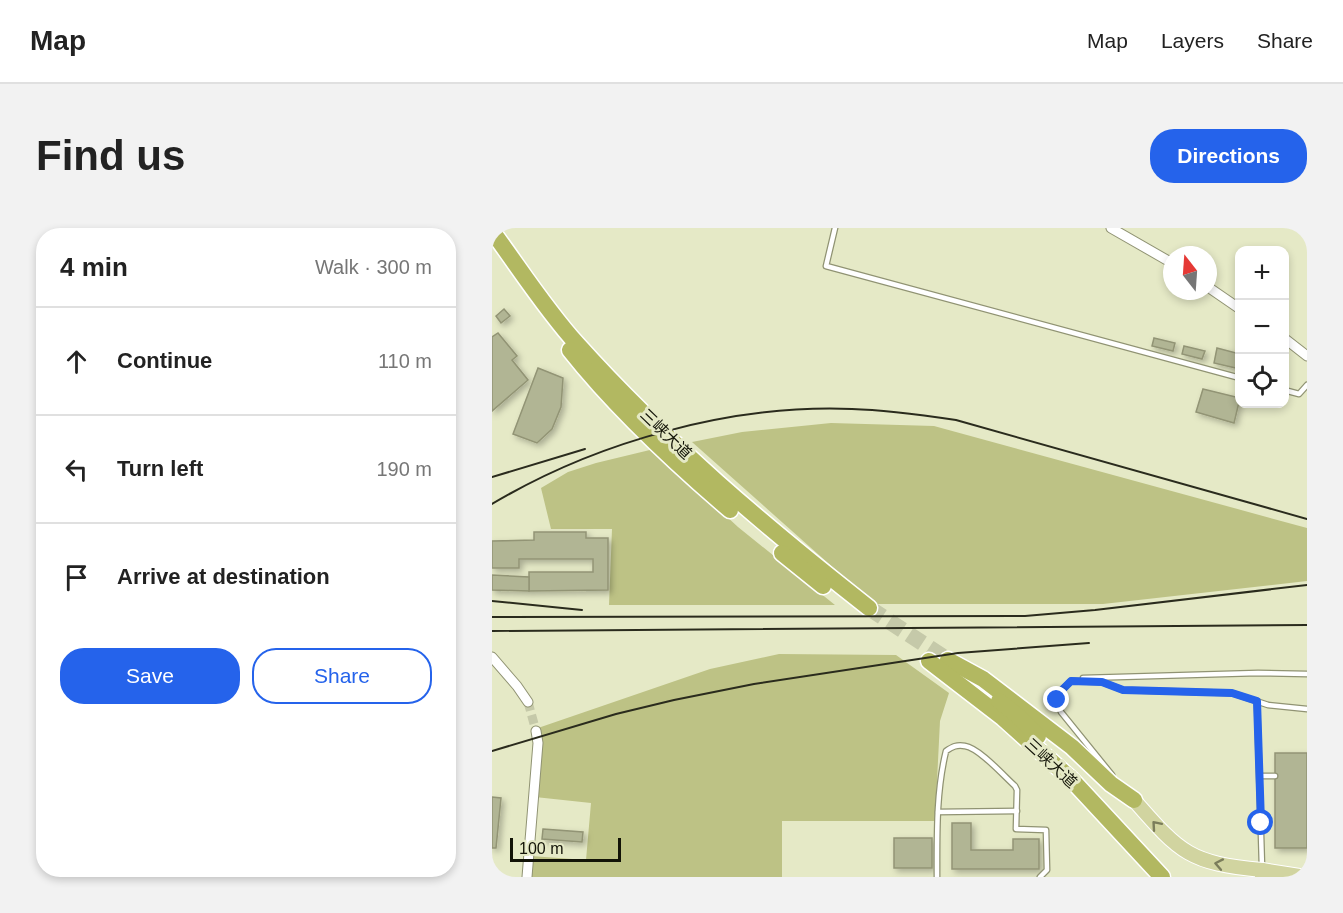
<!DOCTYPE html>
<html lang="en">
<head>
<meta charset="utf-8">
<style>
  :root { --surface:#fff; --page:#f2f2f2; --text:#222; --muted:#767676; --line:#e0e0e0; --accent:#2563eb }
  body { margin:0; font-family:Helvetica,"Noto Sans SC",sans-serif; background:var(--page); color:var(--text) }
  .controls { position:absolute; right:18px; top:18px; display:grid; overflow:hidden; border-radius:12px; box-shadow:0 3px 9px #0003 }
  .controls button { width:54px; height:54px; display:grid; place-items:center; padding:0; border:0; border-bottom:2px solid var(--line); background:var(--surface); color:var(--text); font:30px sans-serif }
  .compass { position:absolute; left:671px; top:18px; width:54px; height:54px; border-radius:50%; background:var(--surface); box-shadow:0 3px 9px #0003; rotate:343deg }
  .scale { position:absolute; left:18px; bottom:15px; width:111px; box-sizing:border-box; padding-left:6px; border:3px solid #121307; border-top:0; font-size:16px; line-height:21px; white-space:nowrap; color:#121307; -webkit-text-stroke:4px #e5e9c6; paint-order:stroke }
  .stop { position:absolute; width:18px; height:18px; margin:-14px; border:4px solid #2563eb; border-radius:50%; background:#fff }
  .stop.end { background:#2563eb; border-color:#fff; box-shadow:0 2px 6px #0008 }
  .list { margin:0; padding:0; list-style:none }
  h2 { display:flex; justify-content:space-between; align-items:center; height:78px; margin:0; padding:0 24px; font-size:26px }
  h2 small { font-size:20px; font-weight:400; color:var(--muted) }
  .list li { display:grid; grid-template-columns:39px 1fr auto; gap:18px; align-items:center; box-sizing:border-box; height:108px; padding:0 24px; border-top:2px solid var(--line) }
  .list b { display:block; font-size:22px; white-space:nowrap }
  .list em { font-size:20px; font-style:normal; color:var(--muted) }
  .actions { display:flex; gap:12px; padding:18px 24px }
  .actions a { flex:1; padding:14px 0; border:2px solid var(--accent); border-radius:24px; text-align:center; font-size:21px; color:var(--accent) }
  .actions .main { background:var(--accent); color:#fff }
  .icon { flex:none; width:33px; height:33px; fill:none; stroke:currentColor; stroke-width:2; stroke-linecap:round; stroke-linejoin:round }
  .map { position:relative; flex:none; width:815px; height:649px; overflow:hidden; border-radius:24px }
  header { display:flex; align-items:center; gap:36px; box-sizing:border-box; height:84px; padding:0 30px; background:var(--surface); border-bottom:2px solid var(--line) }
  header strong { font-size:28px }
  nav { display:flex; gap:33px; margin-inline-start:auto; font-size:21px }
  .intro { display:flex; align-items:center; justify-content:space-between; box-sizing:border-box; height:144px; padding:0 36px }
  h1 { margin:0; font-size:42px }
  .button { padding:15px 27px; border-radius:24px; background:var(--accent); color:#fff; font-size:21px; font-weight:700 }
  main { display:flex; gap:36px; padding:0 36px }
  aside { flex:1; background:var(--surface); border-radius:24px; box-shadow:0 3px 9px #0003 }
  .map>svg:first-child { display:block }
  .green { fill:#bdc285 }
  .building { fill:#b1b594; stroke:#929475; stroke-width:1.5; filter:url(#shadow) }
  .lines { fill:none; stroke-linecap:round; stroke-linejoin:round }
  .minor-tunnel { stroke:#c5c9a9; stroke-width:9; stroke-dasharray:9 4.5; stroke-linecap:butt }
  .motorway-tunnel { stroke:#c5c9a9; stroke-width:16; stroke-dasharray:16 8; stroke-linecap:butt }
  .service-casing { stroke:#909373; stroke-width:7 }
  .minor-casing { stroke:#909373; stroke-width:11 }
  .primary-casing { stroke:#fff; stroke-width:16 }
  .motorway-casing { stroke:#fff; stroke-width:19 }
  .service { stroke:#fff; stroke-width:4.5 }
  .minor { stroke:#fff; stroke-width:9 }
  .primary { stroke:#d1d4a0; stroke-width:14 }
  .motorway { stroke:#b2b861; stroke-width:16 }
  .rail { stroke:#2a2b1d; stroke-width:2 }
  .oneway { stroke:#7b7d5b }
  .route { stroke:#2563eb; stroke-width:8 }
  .labels { text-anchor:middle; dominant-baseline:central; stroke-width:6; stroke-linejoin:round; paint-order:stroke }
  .street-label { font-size:16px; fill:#121307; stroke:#e5e9c6 }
</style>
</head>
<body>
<header>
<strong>Map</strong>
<nav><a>Map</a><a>Layers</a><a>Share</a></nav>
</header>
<div class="intro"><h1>Find us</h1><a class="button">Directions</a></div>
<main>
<aside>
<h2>4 min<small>Walk · 300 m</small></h2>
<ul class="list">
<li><svg class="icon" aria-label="ahead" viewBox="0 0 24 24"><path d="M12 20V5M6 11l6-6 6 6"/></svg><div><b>Continue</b></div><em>110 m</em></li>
<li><svg class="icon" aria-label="left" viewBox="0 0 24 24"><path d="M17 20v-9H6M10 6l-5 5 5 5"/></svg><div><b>Turn left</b></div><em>190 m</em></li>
<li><svg class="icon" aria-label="arrive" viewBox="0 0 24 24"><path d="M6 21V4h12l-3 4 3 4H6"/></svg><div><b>Arrive at destination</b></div></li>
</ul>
<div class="actions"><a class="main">Save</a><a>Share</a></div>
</aside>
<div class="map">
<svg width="815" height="649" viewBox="0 0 815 649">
  <defs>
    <filter id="shadow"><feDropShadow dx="3" dy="3" stdDeviation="3" flood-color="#0004"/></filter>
  </defs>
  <rect width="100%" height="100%" fill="#e5e9c6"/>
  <g class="green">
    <path d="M339 195 442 198 815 300V353L611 376H382L200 214 250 204Z"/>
    <path d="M162 221 246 299 343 377H117L120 301H59L49 260 76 244 104 235Z"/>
    <path d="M287 426 404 427 457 465 448 493 443 593H290V649H38L39 628 94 632 99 575 43 569 46 500 218 441Z"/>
  </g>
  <g class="building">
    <path d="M12 81 18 88 9 95 4 88Z"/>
    <path d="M6 105 25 128 20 132 36 152 0 183V109Z"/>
    <path d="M662 110 683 115 681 123 660 118Z"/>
    <path d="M692 118 713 123 710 131 690 126Z"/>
    <path d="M725 120 748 126V141L722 135Z"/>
    <path d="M46 140 71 150 69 179 60 201 45 215 21 206Z"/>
    <path d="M711 161 748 170 742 195 704 184Z"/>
    <path d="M42 304H94V310H116V362L37 363V344H101V331H27V340H0V313L42 312Z"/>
    <path d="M0 347 37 349V363L0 362Z"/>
    <rect x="783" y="525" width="32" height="95"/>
    <path d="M0 569 9 570 4 620H0Z"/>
    <path d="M460 595H479V622H521V611H547V641H460Z"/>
    <path d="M51 601 91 604 90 614 50 611Z"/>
    <rect x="402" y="610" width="38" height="30"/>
  </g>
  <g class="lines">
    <path class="minor-tunnel" d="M36 474 44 503"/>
    <path class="motorway-tunnel" d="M377 380 456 432"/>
    <g class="service-casing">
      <g id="service">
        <path d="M343 0 334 38 748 150"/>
        <path d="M792 162 807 166 815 157"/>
        <path d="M591 450 766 445 815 446"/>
        <path d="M765 473 770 639"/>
        <path d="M620 547 569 484 565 472 570 462 579 453 610 454 631 462 740 465 776 477 815 481"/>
        <path d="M768 548H783"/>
        <path d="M446 584 525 583"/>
        <path d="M445 649C445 607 444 564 454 523 460 519 465 516 473 518 487 520 512 548 523 558L525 562 524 601 554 602 555 642 548 649"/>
      </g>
    </g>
    <g class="minor-casing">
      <g id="minor">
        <path d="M619 0 680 35"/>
        <path d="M716 59 748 81"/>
        <path d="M792 110 815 128"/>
        <path d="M0 429 25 458 36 474"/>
        <path d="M35 649 46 515 44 503"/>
      </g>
    </g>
    <g class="primary-casing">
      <g id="primary">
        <path d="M642 572C689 626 698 635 770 642"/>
        <path d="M770 648V642L815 649"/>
      </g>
    </g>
    <g class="motorway-casing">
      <g id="motorway">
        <path d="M0 3C28 41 54 82 85 116 173 214 274 299 377 380"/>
        <path d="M78 122C123 179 182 234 238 282"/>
        <path d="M290 325 331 358"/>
        <path d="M456 432 491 451 580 519 619 556 642 572"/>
        <path d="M437 433 511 490 579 551 670 649"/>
        <path d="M507 473 527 489 546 508"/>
      </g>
    </g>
    <use href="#service" class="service"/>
    <use href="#minor" class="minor"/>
    <use href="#primary" class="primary"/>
    <use href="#motorway" class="motorway"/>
    <g class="rail">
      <path d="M0 249 93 221"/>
      <path d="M0 276C104 214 239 176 360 181 395 182 430 187 464 192L815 291"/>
      <path d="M0 373 90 382"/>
      <path d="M0 389 533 388 603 382 815 357"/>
      <path d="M0 403 815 397"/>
      <path d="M0 523 124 486 182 472 262 456 466 425 597 415"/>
    </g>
  </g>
  <defs><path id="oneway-chevron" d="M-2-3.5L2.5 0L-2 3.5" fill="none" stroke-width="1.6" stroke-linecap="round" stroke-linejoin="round" transform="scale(1.5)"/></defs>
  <g class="oneway">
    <use href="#oneway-chevron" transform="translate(664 597) rotate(-131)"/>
    <use href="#oneway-chevron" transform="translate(727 636) rotate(-169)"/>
  </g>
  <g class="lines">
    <path class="route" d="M565 472 570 462 579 453 610 454 631 462 740 465 765 473 769 595"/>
  </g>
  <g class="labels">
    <g class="street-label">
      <text transform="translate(174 206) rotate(44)">三峡大道</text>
      <text transform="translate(559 535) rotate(43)">三峡大道</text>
    </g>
  </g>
</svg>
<div class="controls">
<button>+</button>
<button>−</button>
<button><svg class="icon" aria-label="locate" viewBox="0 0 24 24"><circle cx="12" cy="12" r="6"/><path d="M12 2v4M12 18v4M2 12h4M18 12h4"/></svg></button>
</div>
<svg class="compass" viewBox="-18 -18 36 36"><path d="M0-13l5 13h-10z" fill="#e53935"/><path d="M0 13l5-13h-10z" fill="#767676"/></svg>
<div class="scale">100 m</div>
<div class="stop" style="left:769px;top:595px"></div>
<div class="stop end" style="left:565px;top:472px"></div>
</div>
</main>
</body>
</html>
